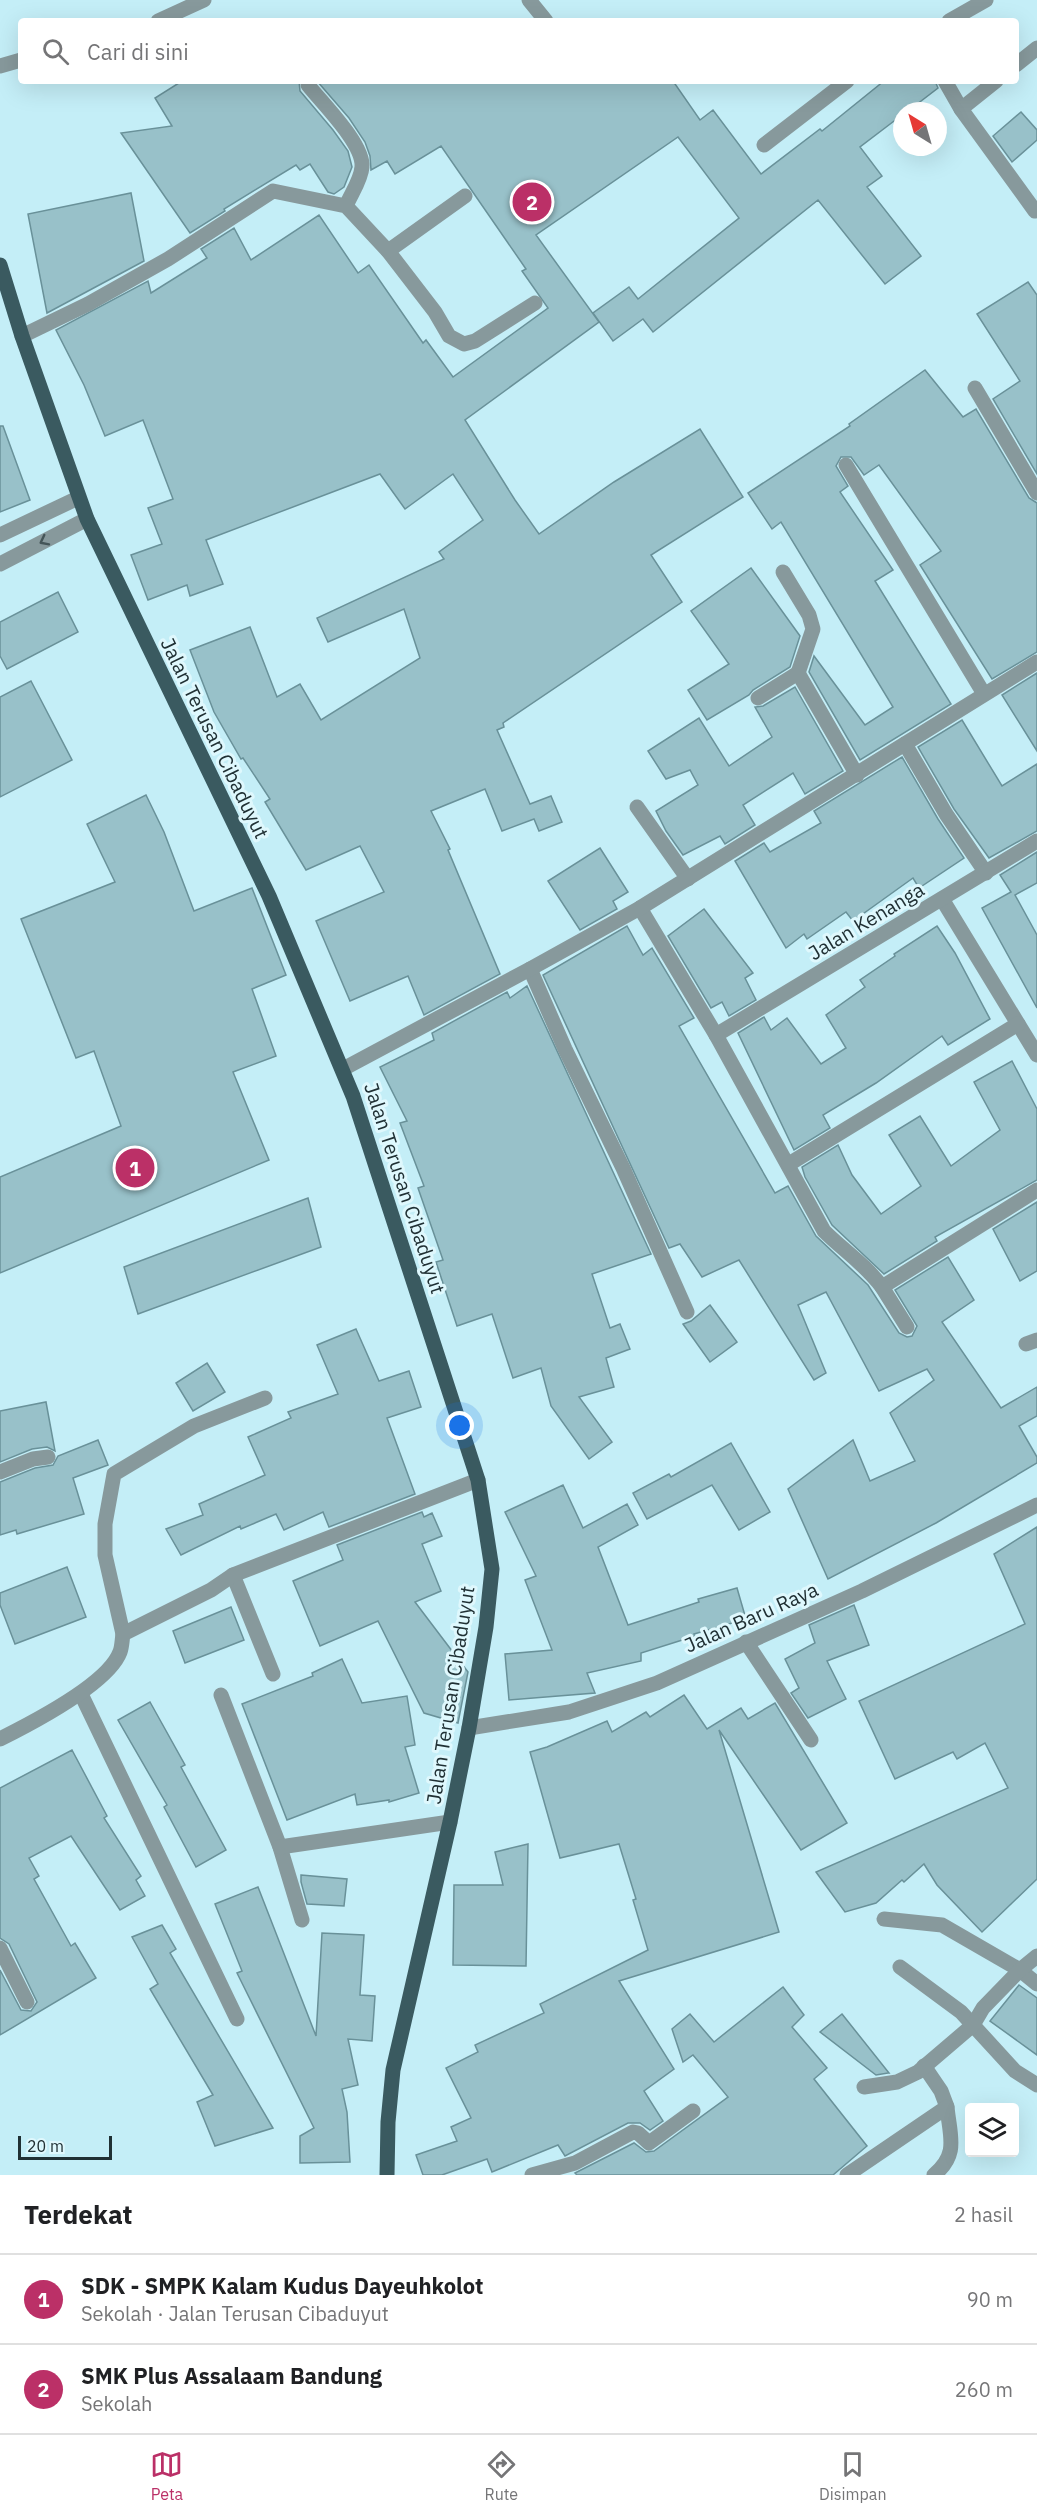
<!DOCTYPE html>
<html lang="id">
<head>
<meta charset="utf-8">
<style>
  :root { --surface:#fff; --page:#f2f2f2; --text:#202124; --muted:#757577; --line:#e0e0e0; --accent:#bb3067 }
  body { margin:0; font-family:"IBM Plex Sans",sans-serif; background:var(--page); color:var(--text) }
  .controls { position:absolute; right:18px; bottom:18px; display:grid; overflow:hidden; border-radius:6px; box-shadow:0 6px 24px #0002 }
  .controls button { width:54px; height:54px; display:grid; place-items:center; padding:0; border:0; border-bottom:2px solid var(--line); background:var(--surface); color:var(--text); font:30px sans-serif }
  .compass { position:absolute; left:893px; top:102px; width:54px; height:54px; border-radius:50%; background:var(--surface); box-shadow:0 6px 24px #0002; rotate:323deg }
  .scale { position:absolute; left:18px; bottom:15px; width:94px; box-sizing:border-box; padding-left:6px; border:3px solid #203034; border-top:0; font-size:16px; line-height:21px; white-space:nowrap; color:#203034; -webkit-text-stroke:4px #dff8fd; paint-order:stroke }
  .you { position:absolute; left:460px; top:1426px; width:21px; height:21px; margin:-15px; border:4px solid #fff; border-radius:50%; background:#1a73e8; box-shadow:0 0 0 9px #1a73e833 }
  .badge { display:grid; place-items:center; width:39px; height:39px; border-radius:50%; background:var(--accent); color:#fff; font-size:20px; font-weight:700 }
  .pin { position:absolute; translate:-50% -50%; border:3px solid #fff; box-shadow:0 2px 6px #0006 }
  .list { margin:0; padding:0; list-style:none }
  h2 { display:flex; justify-content:space-between; align-items:center; height:78px; margin:0; padding:0 24px; font-size:26px }
  h2 small { font-size:20px; font-weight:400; color:var(--muted) }
  .list li { display:grid; grid-template-columns:39px 1fr auto; gap:18px; align-items:center; box-sizing:border-box; height:90px; padding:0 24px; border-top:2px solid var(--line) }
  .list b { display:block; font-size:22px; white-space:nowrap }
  .list p { margin:0; font-size:20px; white-space:nowrap; color:var(--muted) }
  .list em { font-size:20px; font-style:normal; color:var(--muted) }
  .icon { flex:none; width:33px; height:33px; fill:none; stroke:currentColor; stroke-width:2; stroke-linecap:round; stroke-linejoin:round }
  .map { position:relative; flex:none; width:1037px; height:2175px; overflow:hidden }
  .search { position:absolute; background:var(--surface); box-shadow:0 6px 24px #0002; left:18px; right:18px; top:18px; height:66px; display:flex; align-items:center; gap:15px; box-sizing:border-box; padding:0 21px; border-radius:6px; color:var(--muted); font-size:22px }
  .sheet { height:258px; background:var(--surface) }
  nav { display:flex; justify-content:space-around; align-items:center; box-sizing:border-box; height:84px; border-top:2px solid var(--line); background:var(--surface); font-size:16px; color:var(--muted) }
  nav a { display:grid; justify-items:center; gap:3px }
  nav .on { color:var(--accent) }
  .map>svg:first-child { display:block }
  .building { fill:#98c1c9; stroke:#699199; stroke-width:1.5 }
  .lines { fill:none; stroke-linecap:round; stroke-linejoin:round }
  .minor { stroke:#87999c; stroke-width:15 }
  .major { stroke:#3a5a60; stroke-width:15 }
  .oneway { stroke:#445558 }
  .labels { text-anchor:middle; dominant-baseline:central; stroke-width:6; stroke-linejoin:round; paint-order:stroke }
  .street-label { font-size:20px; fill:#203034; stroke:#dff8fd }
</style>
</head>
<body>
<div class="map">
<svg width="1037" height="2175" viewBox="0 0 1037 2175">
  <rect width="100%" height="100%" fill="#c4eef7"/>
  <g class="building">
    <path d="M182 81H299L300 91 333 130 348 151 352 167 344 187 334 194 328 192 310 164 300 170 296 165 224 209 225 211 190 233 121 133 172 126 155 98Z"/>
    <path d="M317 81H673L700 120 713 110 761 174 820 129 822 131 884 81H935L938 88 908 111H902V115L860 147 882 176 867 187 921 256 885 284 818 200 653 332 643 319 613 341 593 313 629 287 638 299 739 218 678 137 536 235 599 322 465 420 515 500 539 534 614 482 700 429 743 497 651 555 682 602 503 723 504 727 497 730 530 804 551 796 562 822 539 831 534 819 502 831 485 789 431 811 450 849 448 850 500 974 424 1015 408 976 350 1001 316 921 384 892 360 846 306 870 265 802 270 799 243 758 241 759 214 712 190 650 250 627 277 697 300 684 321 720 420 658 404 609 328 642 317 618 444 559 439 552 483 520 453 474 405 509 380 474 206 540 223 584 190 596 187 585 148 600 131 555 162 544 148 508 173 499 143 420 105 436 84 385 56 330 148 281 151 293 207 258 201 249 234 228 251 260 319 215 358 273 369 265 423 343 426 340 453 377 548 308 522 271 526 269 441 146 395 174 387 161 371 170 370 156 365 142 349 118Z"/>
    <path d="M1021 112 1037 130V140L1012 162 993 136Z"/>
    <path d="M131 193 144 261 47 313 28 214Z"/>
    <path d="M1028 282 1037 295V474L993 399 1020 381 977 314Z"/>
    <path d="M925 370 963 417 976 409 1029 498 1037 503V652L992 679 920 565 941 551 879 465 864 475 851 457H841L836 466 848 486 840 492 893 570 875 581 951 704 860 760 809 672 814 656 865 725 893 707 781 522 772 529 748 493 850 426 849 424Z"/>
    <path d="M0 426H3L30 500 0 512Z"/>
    <path d="M751 568 800 636 790 667 753 690 749 695 707 720 688 690 729 664 691 611Z"/>
    <path d="M58 592 78 632 7 669 0 656V622Z"/>
    <path d="M1037 673V751L1002 695Z"/>
    <path d="M31 681 72 760 0 797V697Z"/>
    <path d="M795 687 843 771 805 794 793 773 743 805 755 825 725 844 720 836 683 855 666 831 656 811 698 785 690 770 666 779 648 751 699 718 729 766 772 737 755 707 763 706Z"/>
    <path d="M962 720 1002 786 1037 764V831L989 858 954 809 918 747Z"/>
    <path d="M902 757 938 819 964 858 919 888 913 878 853 921 846 912 807 939 804 934 786 948 735 861 764 843 770 852 821 823 814 811Z"/>
    <path d="M146 795 164 832 194 911 252 888 286 975 252 989 276 1056 233 1072 269 1160 0 1273V1177L121 1126 94 1051 76 1058 21 919 115 882 87 824Z"/>
    <path d="M600 848 628 892 613 901 617 909 580 930 548 881Z"/>
    <path d="M1037 852V883L1015 895 1037 935V1008L982 908 1011 892 1000 875Z"/>
    <path d="M704 909 753 973 745 978 756 1000 729 1016 722 1002 711 1008 668 936Z"/>
    <path d="M627 926 643 955 652 948 694 1018 679 1026 775 1193 788 1186 816 1236 868 1285 899 1333 907 1337 912 1336 917 1326 895 1290 948 1257 974 1300 942 1322 1001 1408 1037 1387V1416L1019 1426 1037 1457V1463L936 1523 828 1579 788 1489 853 1440 870 1481 915 1461 890 1413 934 1380 927 1369 879 1391 826 1292 798 1305 826 1373 814 1380 739 1260 702 1277 680 1244 669 1248 543 975Z"/>
    <path d="M937 926 955 953 990 1019 948 1045 942 1036 876 1083 823 1115 830 1128 794 1150 738 1033 764 1017 771 1030 787 1018 821 1064 846 1048 826 1015 865 987 860 980 895 956 894 954Z"/>
    <path d="M527 986 651 1254 592 1274 610 1328 620 1324 630 1349 606 1358 614 1387 579 1397 612 1442 589 1459 551 1406 541 1368 513 1378 492 1314 457 1326 436 1262 443 1260 418 1188 424 1186 400 1123 407 1121 380 1067 434 1040 432 1033 507 992 510 998Z"/>
    <path d="M1012 1061 1037 1109V1180L935 1237 937 1241 884 1274 832 1225 805 1177 802 1167 838 1145 852 1175 881 1214 921 1186 889 1135 920 1116 951 1166 1000 1130 974 1082Z"/>
    <path d="M308 1198 321 1247 138 1314 124 1267Z"/>
    <path d="M1037 1202V1271L1020 1281 993 1229Z"/>
    <path d="M710 1305 737 1342 710 1362 683 1324 691 1321Z"/>
    <path d="M356 1329 379 1381 409 1371 421 1407 387 1418 415 1494 329 1527 323 1512 284 1530 276 1514 241 1529 240 1526 181 1555 166 1529 203 1515 199 1504 265 1475 248 1437 291 1418 288 1412 338 1394 317 1345Z"/>
    <path d="M207 1363 225 1392 193 1411 176 1383Z"/>
    <path d="M46 1402 55 1451 47 1447 32 1449 0 1462V1411Z"/>
    <path d="M98 1440 108 1465 73 1478 84 1514 17 1534 16 1530 0 1535V1482L35 1468 53 1465 58 1456Z"/>
    <path d="M731 1443 770 1512 739 1530 712 1485 647 1519 633 1493 669 1474 671 1477Z"/>
    <path d="M563 1485 583 1528 627 1504 638 1525 598 1547 628 1625 699 1602 698 1599 737 1588 746 1619 694 1634 695 1636 641 1653V1661L587 1673 595 1693 509 1700 505 1654 552 1650 525 1580 536 1576 505 1512Z"/>
    <path d="M422 1512 424 1517 432 1513 442 1536 422 1544 441 1591 415 1602 468 1672 458 1723 424 1713 378 1621 320 1646 293 1581 343 1560 337 1545Z"/>
    <path d="M1037 1527V1879L982 1932 937 1885 924 1864 904 1882 902 1880 876 1903 845 1912 816 1872 1008 1788 985 1743 957 1759 953 1752 895 1779 859 1701 1025 1624 994 1554Z"/>
    <path d="M67 1567 86 1617 15 1644 0 1605V1593Z"/>
    <path d="M854 1605 869 1645 827 1661 846 1699 808 1718 791 1693 799 1688 785 1659 815 1643 809 1625Z"/>
    <path d="M231 1607 244 1640 185 1663 173 1631Z"/>
    <path d="M342 1659 362 1703 407 1696 415 1745 405 1747 419 1793 389 1802V1800L357 1805 355 1794 287 1820 242 1704 313 1676 312 1673Z"/>
    <path d="M684 1695 707 1729 741 1708 748 1719 775 1703 847 1823 801 1850 719 1730 779 1932 619 1981 674 2069 644 2091 663 2121 650 2130 640 2123H628L565 2156 558 2145 492 2172 487 2159 442 2175H423L416 2155 457 2141 451 2127 471 2118 446 2068 478 2052 475 2045 544 2013 540 2004 648 1950 633 1900 636 1899 619 1844 560 1858 530 1752 547 1747 607 1721 612 1732 646 1712 650 1717Z"/>
    <path d="M150 1702 185 1765 181 1767 226 1850 196 1867 164 1807 167 1805 118 1720Z"/>
    <path d="M72 1750 107 1816 104 1818 141 1876 136 1880 145 1896 120 1910 71 1836 29 1858 39 1876 34 1879 71 1946 75 1943 96 1978 0 2035V1970L21 2010 31 2011 37 2002 9 1944 0 1938V1788Z"/>
    <path d="M528 1844 526 1966 453 1965 454 1885H503L495 1852Z"/>
    <path d="M301 1875 347 1879 344 1906 307 1904 301 1882Z"/>
    <path d="M258 1887 316 2036 322 1933 364 1935 360 1995 375 1996 372 2041 348 2039 358 2085 342 2089 347 2112 350 2162 300 2163V2136L314 2128 237 1973 242 1971 215 1904Z"/>
    <path d="M162 1925 176 1949 170 1953 273 2128 215 2146 197 2102 213 2095 150 1989 158 1984 132 1937Z"/>
    <path d="M1019 1985 1037 1998V2055L990 2021Z"/>
    <path d="M783 1987 804 2015 792 2027 827 2068 814 2079 867 2146 833 2175H577L575 2173 634 2143 646 2152 654 2151 728 2097 693 2055 683 2062 672 2029 690 2014 714 2042Z"/>
    <path d="M842 2014 889 2073H888L876 2075 820 2032Z"/>
  </g>
  <g class="lines">
    <g class="minor">
      <path d="M529 0 546 21"/>
      <path d="M158 21 204 0"/>
      <path d="M949 21 986 0"/>
      <path d="M1016 65 1037 48"/>
      <path d="M0 66 21 60"/>
      <path d="M945 81 961 109"/>
      <path d="M996 81 961 109 1035 211"/>
      <path d="M308 85C322 103 364 144 362 167 361 180 351 194 346 206"/>
      <path d="M764 145 847 81"/>
      <path d="M388 251 435 312 449 336 464 344 475 341 535 303"/>
      <path d="M22 336 88 304 168 259 273 191 346 206 388 251 465 196"/>
      <path d="M975 388 1037 493"/>
      <path d="M846 465 984 694"/>
      <path d="M0 535 78 498"/>
      <path d="M0 564 87 519"/>
      <path d="M783 572 809 615 813 629 798 673"/>
      <path d="M758 698 798 673 857 775"/>
      <path d="M905 744 946 814 986 873"/>
      <path d="M637 807 688 879"/>
      <path d="M942 899 1037 1055"/>
      <path d="M640 908 716 1035 824 1231C844 1251 864 1263 882 1287L1037 1190"/>
      <path d="M530 969 565 1049 623 1168 687 1312"/>
      <path d="M716 1035 1037 841"/>
      <path d="M343 1069 530 969 640 908 1037 662"/>
      <path d="M789 1164 1018 1024"/>
      <path d="M882 1287 907 1327"/>
      <path d="M1026 1344 1037 1340"/>
      <path d="M0 1472 33 1459 48 1457"/>
      <path d="M233 1575 273 1674"/>
      <path d="M123 1634 105 1555V1524L114 1474 194 1426 265 1398"/>
      <path d="M746 1642 811 1740"/>
      <path d="M81 1694 237 2019"/>
      <path d="M221 1695 280 1847 302 1920"/>
      <path d="M469 1728 569 1712 657 1683 862 1591 1037 1505"/>
      <path d="M0 1739C30 1724 108 1684 120 1652 122 1647 122 1640 123 1634L211 1590 233 1575 478 1480"/>
      <path d="M280 1847 450 1822"/>
      <path d="M884 1919 942 1925 1020 1970 1037 1984"/>
      <path d="M0 1948 27 2002"/>
      <path d="M900 1967 961 2012 1015 2071 1037 2085"/>
      <path d="M924 2066 941 2091 947 2107"/>
      <path d="M864 2087 897 2082 918 2072 973 2025 983 2008 1020 1970 1037 1956"/>
      <path d="M532 2175 575 2163 633 2132 638 2133 649 2143 693 2111"/>
      <path d="M847 2175 947 2107C950 2137 959 2154 934 2175"/>
    </g>
    <path class="major" d="M0 265 22 336 87 519 269 896 353 1096 478 1480 492 1569 486 1627 469 1728 450 1822 393 2070 388 2122 387 2175"/>
  </g>
  <defs><path id="oneway-chevron" d="M-2-3.5L2.5 0L-2 3.5" fill="none" stroke-width="1.6" stroke-linecap="round" stroke-linejoin="round" transform="scale(1.5)"/></defs>
  <use class="oneway" href="#oneway-chevron" transform="translate(44 541) rotate(153)"/>
  <g class="labels">
    <g class="street-label">
      <text transform="translate(215 738) rotate(64)">Jalan Terusan Cibaduyut</text>
      <text transform="translate(866 921) rotate(-31)">Jalan Kenanga</text>
      <text transform="translate(405 1188) rotate(72)">Jalan Terusan Cibaduyut</text>
      <text transform="translate(751 1617) rotate(-24)">Jalan Baru Raya</text>
      <text transform="translate(450 1695) rotate(-81)">Jalan Terusan Cibaduyut</text>
    </g>
  </g>
</svg>
<div class="controls">
<button><svg class="icon" aria-label="layers" viewBox="0 0 24 24"><path d="M12 4l9 5-9 5-9-5zM3 14l9 5 9-5"/></svg></button>
</div>
<svg class="compass" viewBox="-18 -18 36 36"><path d="M0-13l5 13h-10z" fill="#e53935"/><path d="M0 13l5-13h-10z" fill="#757577"/></svg>
<div class="scale">20 m</div>
<div class="you"></div>
<div class="pin badge" style="left:135px;top:1168px">1</div>
<div class="pin badge" style="left:532px;top:202px">2</div>
<div class="search"><svg class="icon" aria-label="search" viewBox="0 0 24 24"><circle cx="10" cy="10" r="6"/><path d="M15 15l6 6"/></svg>Cari di sini</div>
</div>
<section class="sheet">
<h2>Terdekat<small>2 hasil</small></h2>
<ul class="list">
<li><span class="badge">1</span><div><b>SDK - SMPK Kalam Kudus Dayeuhkolot</b><p>Sekolah · Jalan Terusan Cibaduyut</p></div><em>90 m</em></li>
<li><span class="badge">2</span><div><b>SMK Plus Assalaam Bandung</b><p>Sekolah</p></div><em>260 m</em></li>
</ul>
</section>
<nav>
<a class="on"><svg class="icon" aria-label="map" viewBox="0 0 24 24"><path d="M3 6l6-2 6 2 6-2v14l-6 2-6-2-6 2zM9 4v14M15 6v14"/></svg>Peta</a>
<a><svg class="icon" aria-label="directions" viewBox="0 0 24 24"><path d="M12 3l9 9-9 9-9-9zM9 14v-3h6M13 9l2 2-2 2"/></svg>Rute</a>
<a><svg class="icon" aria-label="saved" viewBox="0 0 24 24"><path d="M7 4h10v16l-5-4-5 4z"/></svg>Disimpan</a>
</nav>
</body>
</html>
